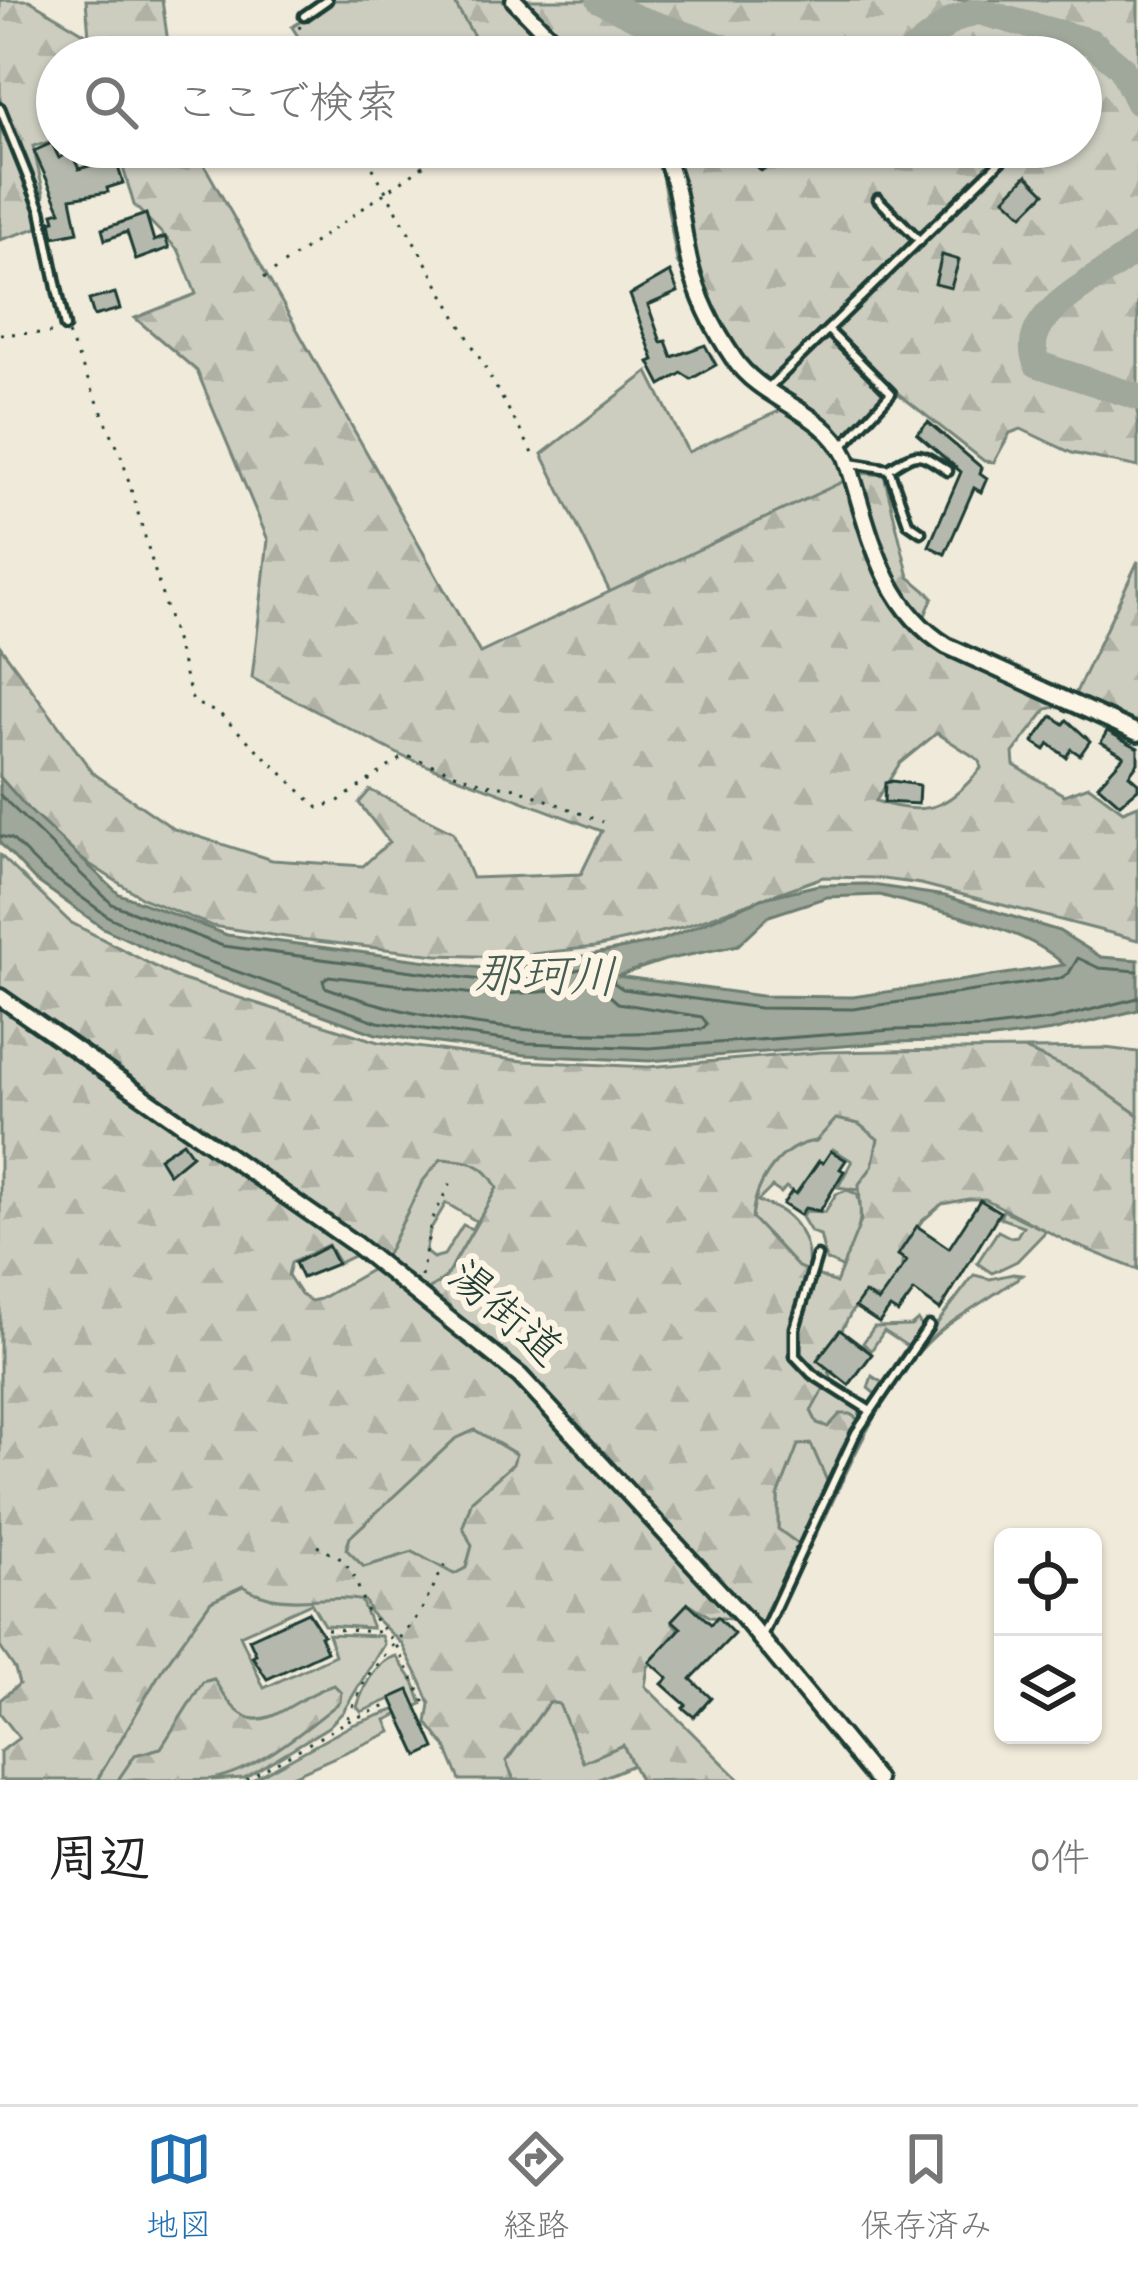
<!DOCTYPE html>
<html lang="ja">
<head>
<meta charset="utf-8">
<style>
  :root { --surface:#fff; --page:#f6f6f6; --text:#222; --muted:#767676; --line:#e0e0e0; --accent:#1f6fb2 }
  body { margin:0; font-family:Dekko,"Klee One",sans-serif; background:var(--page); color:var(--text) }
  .controls { position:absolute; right:36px; bottom:36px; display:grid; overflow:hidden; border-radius:18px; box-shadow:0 3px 9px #0004 }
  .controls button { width:108px; height:108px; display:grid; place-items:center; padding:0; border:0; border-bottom:3px solid var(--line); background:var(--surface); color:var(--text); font:60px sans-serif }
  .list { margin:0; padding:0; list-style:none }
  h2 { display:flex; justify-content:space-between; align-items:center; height:156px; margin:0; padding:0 48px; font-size:51px }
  h2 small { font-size:39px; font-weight:400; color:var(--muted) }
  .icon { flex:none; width:66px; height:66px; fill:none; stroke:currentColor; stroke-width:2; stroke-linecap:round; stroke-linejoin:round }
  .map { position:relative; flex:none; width:1138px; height:1780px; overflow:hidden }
  .search { position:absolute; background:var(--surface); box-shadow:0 3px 9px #0004; left:36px; right:36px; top:36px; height:132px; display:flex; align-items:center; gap:30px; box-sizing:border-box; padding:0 42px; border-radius:66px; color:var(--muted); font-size:45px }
  .sheet { height:324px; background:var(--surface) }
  nav { display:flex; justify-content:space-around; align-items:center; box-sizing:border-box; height:168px; border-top:3px solid var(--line); background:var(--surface); font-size:33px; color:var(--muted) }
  nav a { display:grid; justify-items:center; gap:6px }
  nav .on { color:var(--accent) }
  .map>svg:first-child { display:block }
  .green { fill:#cccdbf; stroke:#76857a; stroke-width:3; fill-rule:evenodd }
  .forest { fill:url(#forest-firs); stroke:#76857a; stroke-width:3; fill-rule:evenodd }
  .water { fill:#9fa89a; stroke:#6c7d71; stroke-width:3; fill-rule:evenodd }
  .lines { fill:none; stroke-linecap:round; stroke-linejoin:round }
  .shore { stroke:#52685d; stroke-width:3 }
  .river { stroke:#9fa89a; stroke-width:27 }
  .building { fill:#b5b9ad; stroke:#1f3d34; stroke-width:3 }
  .lane-casing { stroke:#1f3d34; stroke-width:15 }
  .street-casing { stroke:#1f3d34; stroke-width:22 }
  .path { stroke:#1f3d34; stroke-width:3; stroke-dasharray:3 9; stroke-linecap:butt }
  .lane { stroke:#fcf5e5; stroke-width:6 }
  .street { stroke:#fcf5e5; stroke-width:14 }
  .labels { text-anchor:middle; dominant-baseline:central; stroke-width:12; stroke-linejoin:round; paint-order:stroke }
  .street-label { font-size:45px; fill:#1f3d34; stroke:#fcf5e5 }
  .water-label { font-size:48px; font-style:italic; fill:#455d53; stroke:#fcf5e5 }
</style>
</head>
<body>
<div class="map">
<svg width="1138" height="1780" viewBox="0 0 1138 1780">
  <defs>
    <pattern id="forest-firs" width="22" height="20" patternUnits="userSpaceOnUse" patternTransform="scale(3)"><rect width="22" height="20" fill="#cccdbf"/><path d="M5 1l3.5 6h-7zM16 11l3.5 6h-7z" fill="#afb1a5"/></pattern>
  </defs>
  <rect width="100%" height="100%" fill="#efeada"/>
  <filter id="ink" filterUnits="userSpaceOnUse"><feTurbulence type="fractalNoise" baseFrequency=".00833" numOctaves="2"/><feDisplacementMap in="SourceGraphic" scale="24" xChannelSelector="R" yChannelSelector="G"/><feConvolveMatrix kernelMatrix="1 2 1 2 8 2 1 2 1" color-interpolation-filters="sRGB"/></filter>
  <g filter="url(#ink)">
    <g class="green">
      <path d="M335 0H453L486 57H311L292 27Z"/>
      <path d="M648 372 688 452 786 408 833 445 848 480 610 592 542 454Z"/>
      <path d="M1105 1048 1138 1052V1115L1080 1074 1024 1049Z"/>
      <path d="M836 1118 859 1124 878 1139 872 1167 858 1190 838 1187 852 1161 833 1149 823 1163 819 1161 796 1194 786 1187 781 1193 772 1187 758 1201C763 1204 768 1205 773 1207 798 1217 813 1247 807 1271L798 1267 752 1218C755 1182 780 1145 816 1141Z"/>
      <path d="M441 1159C467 1161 485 1161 497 1188L446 1277 425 1293 383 1262 422 1181ZM446 1203 476 1221 472 1229 463 1225 444 1255 433 1258 425 1252 430 1230Z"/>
      <path d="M847 1190 857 1194C867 1218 853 1244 844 1268L826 1260 820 1235 811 1232 802 1217 806 1211 825 1212 836 1194Z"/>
      <path d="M1003 1210 1046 1231 1017 1261 992 1273 977 1263 998 1231 1010 1237 1017 1236 1023 1226 1000 1218Z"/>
      <path d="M1013 1274 1022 1275C997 1294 969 1309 944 1328 892 1368 852 1459 825 1518L822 1515 859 1434 907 1363 974 1275 990 1279Z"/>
      <path d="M918 1320 923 1330 880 1393H874L868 1388 872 1376 883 1383 907 1346 884 1331 871 1351 863 1343 874 1327 911 1326Z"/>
      <path d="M824 1386 860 1411 859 1420 850 1414 828 1427 817 1423 811 1411Z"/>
      <path d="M475 1430 517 1455 514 1464 472 1500 463 1527 472 1546 466 1568 454 1575 413 1552 364 1567 346 1550 350 1537 455 1439Z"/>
      <path d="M798 1444H811L828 1483 801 1546 778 1530V1496Z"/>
      <path d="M243 1586C287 1613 314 1591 361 1600L372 1628 324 1625 311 1603 240 1635 264 1688 335 1655 328 1634 381 1636 384 1644 343 1712 328 1727 244 1778 211 1780 237 1770 341 1692 334 1685C301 1695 259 1742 228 1705 222 1698 218 1687 213 1679L203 1682 161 1748 135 1755 118 1780H97L161 1671 211 1601Z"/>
      <path d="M396 1656 415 1684 422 1704 386 1720 391 1732 283 1780H252L352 1725 414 1703 409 1691 361 1712 357 1707C363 1688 375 1662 396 1656Z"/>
      <path d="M549 1702 559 1704 569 1722 623 1745 633 1765 597 1780H514L506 1762Z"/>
    </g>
    <g class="forest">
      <path d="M0 0H29L89 36 86 0H162L170 57H57V141L33 146 44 194 37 228 0 240Z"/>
      <path d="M453 0H1138V467L1072 453 1021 429 1010 433 994 462 984 461 890 387 843 437 780 390 743 380 709 332 677 261 660 164 645 147H1081V57H486Z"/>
      <path d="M117 147H194L480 653 861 473 884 475 909 577 933 597 918 632 1070 705 1138 561V742L1059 706 1047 709 1013 753 1014 765 1064 795 1089 786 1123 811 1138 805V940L921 884 876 878 823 877 683 927 595 947 506 957 437 955 299 939 212 926 144 899 55 842 0 796V646L93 773 174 829 272 860 363 866 389 842 359 803 370 790 453 832 472 878 581 874 602 831 404 757 252 678 268 540 197 371 135 318 196 294 179 251 134 205ZM937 733 979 760 981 768C949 808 926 818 876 801L900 763Z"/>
      <path d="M0 855 70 922 177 978 378 1042 523 1061 648 1067 821 1052 1023 1049 1080 1074 1138 1115V1270L1066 1241 985 1199H969L942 1204 921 1222 903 1253 901 1276 884 1300 868 1296 852 1311 825 1362 831 1376 811 1411 817 1423 828 1427 840 1414H850L859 1420 828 1483 811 1444 798 1445 778 1496V1529L801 1546 765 1622 710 1617 690 1604 673 1623 695 1646 667 1645 648 1667 645 1686 740 1780H640L623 1745 583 1762 559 1704 549 1702 506 1761 514 1780H460L446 1747 427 1723 430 1704 421 1682 402 1644 371 1614 365 1601C319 1592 285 1612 243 1586L211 1601 161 1671 97 1780H0V1752L19 1738 0 1713V1700L19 1684 15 1669 0 1647ZM836 1119 859 1124 878 1139 872 1167 859 1184 861 1221 836 1283 798 1267 752 1218C755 1182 780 1145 816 1141ZM441 1159C467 1160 485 1162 497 1188L446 1277 425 1293 378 1266 320 1299 311 1301 301 1295 288 1275 291 1263 328 1245 339 1263 366 1250 383 1262 422 1182ZM475 1430 516 1454 513 1464 472 1500 463 1527 472 1546 466 1568 454 1574 413 1552 364 1567 346 1549 350 1537 455 1439Z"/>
      <path d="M214 1679C256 1756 278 1702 334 1685L341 1692 340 1702C304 1730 258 1770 212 1779 184 1780 148 1780 118 1780L135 1755 161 1748 203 1682Z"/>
    </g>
    <path class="water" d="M0 777 28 809 119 894 227 935 482 968 538 965 660 941 764 898 818 885 866 884 945 896 1059 931 1101 957 1138 960V1010L1052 1031 986 1040 894 1042 649 1061 526 1055 430 1042 376 1034 180 964 103 928 34 879 0 843ZM880 895C933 911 1026 926 1064 965L853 997 761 996 617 976 665 960 738 945 769 916 827 897Z"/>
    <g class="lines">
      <g class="shore">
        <path d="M0 795 112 904 223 946 481 980 539 977 607 964 612 968 614 983 623 989 759 1008 853 1009 1061 978 1069 973 1078 958 1099 968 1138 971"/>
        <path d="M0 836 12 839 42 869 109 917 185 953 378 1022 431 1030 527 1043 649 1048 893 1030 985 1028 1050 1020 1138 998"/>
        <path d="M329 976 482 995 541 992 594 982 618 1003 702 1017 707 1024 702 1029C579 1040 441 1030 325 987L323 980Z"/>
      </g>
      <g class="river">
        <path d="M600 0 636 18 752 57"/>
        <path d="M905 57 954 19 977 11 1091 42 1121 67 1138 102"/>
        <path d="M1138 247C1108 278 1014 310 1037 364L1138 397"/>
      </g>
    </g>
    <g class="building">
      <path d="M52 143 59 158 71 152 79 169 100 163 95 147H112L123 183 107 188 108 192 71 198 78 232 54 237 51 221 55 220 53 213 61 211 34 151Z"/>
      <path d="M751 147H792L761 171 744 154Z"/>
      <path d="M1027 175 1045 193 1023 215 1005 198Z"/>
      <path d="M146 214 154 241 165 237 169 248 136 260 127 232 105 240 102 229Z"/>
      <path d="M942 255 959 260 951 288 935 284Z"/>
      <path d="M670 272 678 292 648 305 661 342 666 341 672 357 705 345 716 365 691 379 682 373 661 385 649 362 654 360 630 295Z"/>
      <path d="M115 293 120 309 94 316 89 300Z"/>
      <path d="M928 422 982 468 980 473 987 478 981 492 974 488 945 554 929 546 961 472 917 434Z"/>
      <path d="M1052 716 1064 724 1067 720 1090 741 1080 755 1071 749 1066 757 1049 744 1045 750 1033 742Z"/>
      <path d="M1107 731 1138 748V763L1129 775 1138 783V789L1120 804 1098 785 1124 756 1101 742Z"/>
      <path d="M892 781 919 785 918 804 884 802 885 783Z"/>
      <path d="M183 1142 192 1155 169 1174 159 1158Z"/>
      <path d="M831 1151 846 1160 840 1169 844 1171 820 1211 805 1208 800 1215 783 1204 792 1191 796 1194 819 1161 823 1163Z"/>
      <path d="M980 1200 1000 1212 940 1310 914 1291 898 1313 890 1308 879 1323 855 1307 865 1293 878 1302 907 1261 898 1255 917 1226 949 1248Z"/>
      <path d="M328 1246 337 1264 302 1278 295 1263Z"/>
      <path d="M840 1330 872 1354 849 1385 817 1360Z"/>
      <path d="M688 1603 711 1624 717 1617 734 1634 691 1679 711 1698 694 1717 683 1708 686 1705 662 1684 668 1678 650 1662 681 1628 672 1620Z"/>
      <path d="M308 1612 323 1635 320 1636 327 1651 267 1679 252 1656 256 1654 249 1639Z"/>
      <path d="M409 1690 435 1748 418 1756 391 1698Z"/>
    </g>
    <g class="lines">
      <g class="lane-casing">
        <g id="lane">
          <path d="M304 16 327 0"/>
          <path d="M0 108 41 210 65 327"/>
          <path d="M878 199 920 241"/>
          <path d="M828 330 891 393 841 448"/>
          <path d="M769 387 1015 147"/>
          <path d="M851 463 889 469 908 523 921 532"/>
          <path d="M889 469C919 449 918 451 948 471"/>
          <path d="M817 1256 795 1328V1356L812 1374 869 1410"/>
          <path d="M762 1636 856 1433 929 1326"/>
        </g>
      </g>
      <g class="street-casing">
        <g id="street">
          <path d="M514 0 569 57"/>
          <path d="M659 147C681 181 680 226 690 265 698 297 715 331 734 359 762 401 823 409 846 457 869 527 880 605 947 646L1138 733"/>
          <path d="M0 997 355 1244 520 1376 743 1617 877 1780"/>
        </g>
      </g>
      <g class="path">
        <path d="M299 26 313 57"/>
        <path d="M361 147 534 455"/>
        <path d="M264 278 450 147"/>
        <path d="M0 334 54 333"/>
        <path d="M68 334 122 458 193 702 220 714 318 808 337 802 400 759 411 757 485 784 516 788 603 822"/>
        <path d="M421 1277 431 1222 453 1178"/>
        <path d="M317 1546 343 1560 355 1578 366 1610 395 1643 426 1705"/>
        <path d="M327 1629 379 1632"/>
        <path d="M348 1721 389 1705"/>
        <path d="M246 1780 346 1722 366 1678 420 1613 448 1559"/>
      </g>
      <use href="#lane" class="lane"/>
      <use href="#street" class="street"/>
    </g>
  </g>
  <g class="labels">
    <g class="street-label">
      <text transform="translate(502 1317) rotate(41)">湯街道</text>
    </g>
    <g class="water-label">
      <text transform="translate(545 982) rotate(1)">那珂川</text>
    </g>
  </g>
</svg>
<div class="controls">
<button><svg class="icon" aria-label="locate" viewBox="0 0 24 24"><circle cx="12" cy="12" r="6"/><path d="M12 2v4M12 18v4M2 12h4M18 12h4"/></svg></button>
<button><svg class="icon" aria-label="layers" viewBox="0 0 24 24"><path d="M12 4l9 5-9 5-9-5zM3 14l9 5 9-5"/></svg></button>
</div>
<div class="search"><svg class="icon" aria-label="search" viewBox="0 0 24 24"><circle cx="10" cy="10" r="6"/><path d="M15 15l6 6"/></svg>ここで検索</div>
</div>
<section class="sheet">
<h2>周辺<small>0件</small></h2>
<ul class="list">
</ul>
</section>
<nav>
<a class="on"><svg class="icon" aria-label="map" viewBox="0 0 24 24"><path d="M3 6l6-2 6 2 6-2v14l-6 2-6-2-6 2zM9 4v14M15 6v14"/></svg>地図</a>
<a><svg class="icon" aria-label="directions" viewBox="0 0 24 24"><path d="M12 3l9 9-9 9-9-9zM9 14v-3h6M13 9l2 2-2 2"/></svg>経路</a>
<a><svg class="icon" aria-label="saved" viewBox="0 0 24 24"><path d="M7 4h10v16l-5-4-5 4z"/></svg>保存済み</a>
</nav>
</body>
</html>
